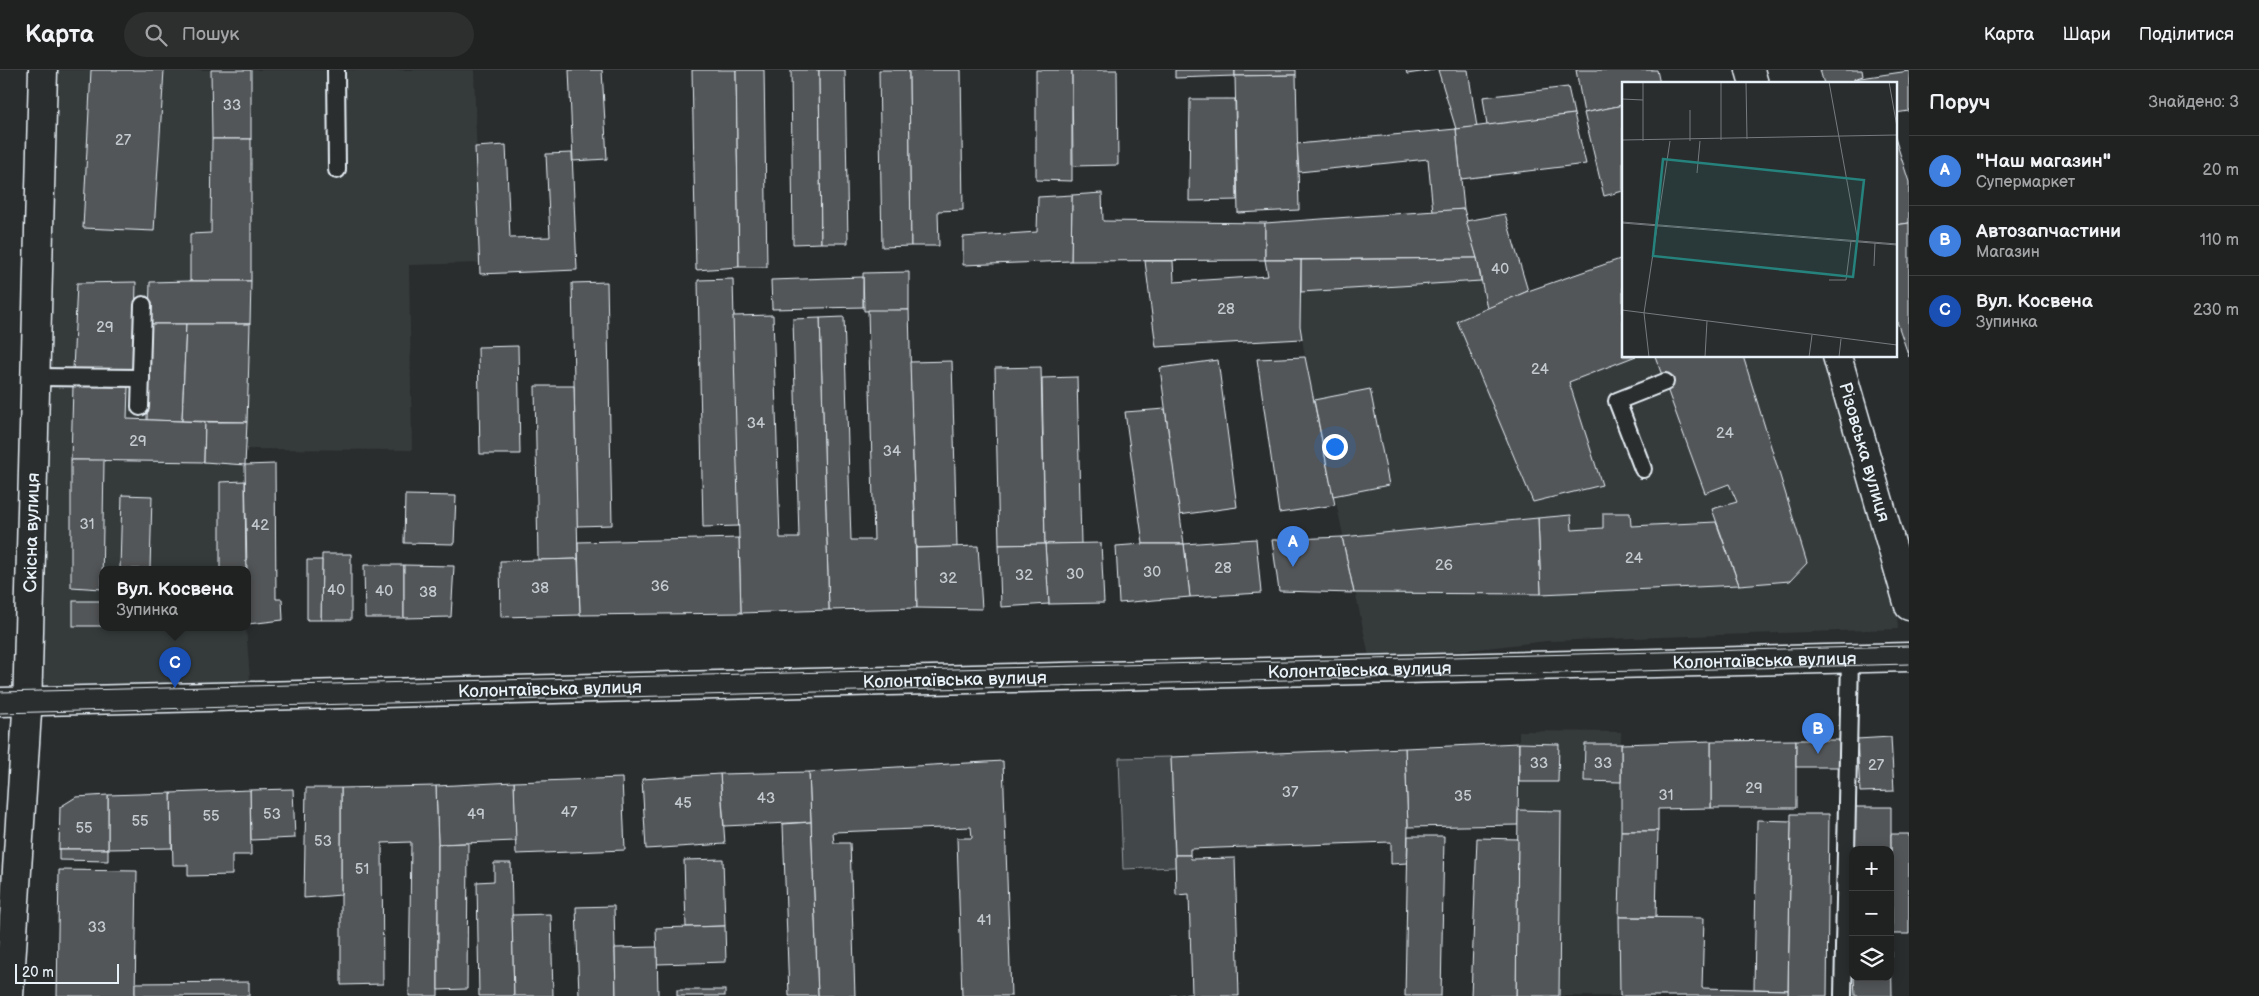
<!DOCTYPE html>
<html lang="uk">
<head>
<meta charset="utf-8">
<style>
  :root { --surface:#202222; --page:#2d2f2f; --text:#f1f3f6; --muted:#a2a4a5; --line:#3d3f40; --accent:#ff9aa2 }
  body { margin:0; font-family:"Balsamiq Sans",sans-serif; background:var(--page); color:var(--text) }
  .controls { position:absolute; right:15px; bottom:15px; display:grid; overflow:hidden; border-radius:10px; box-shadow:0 2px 12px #0003 }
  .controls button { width:45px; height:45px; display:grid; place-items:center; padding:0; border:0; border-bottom:1px solid var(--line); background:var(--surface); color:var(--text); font:25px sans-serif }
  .scale { position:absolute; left:15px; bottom:12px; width:104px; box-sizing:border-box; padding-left:5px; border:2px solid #e8f1f8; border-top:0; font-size:14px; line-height:18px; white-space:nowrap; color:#e8f1f8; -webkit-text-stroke:4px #2a2d2e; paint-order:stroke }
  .you { position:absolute; left:1334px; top:376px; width:18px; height:18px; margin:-12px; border:4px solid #fff; border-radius:50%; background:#1a73e8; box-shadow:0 0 0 8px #1a73e833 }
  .badge { display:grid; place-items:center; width:32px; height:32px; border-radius:50%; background:var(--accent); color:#fff; font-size:16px; font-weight:700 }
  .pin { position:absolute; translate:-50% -41px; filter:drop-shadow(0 1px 2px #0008) }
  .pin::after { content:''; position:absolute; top:26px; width:18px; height:15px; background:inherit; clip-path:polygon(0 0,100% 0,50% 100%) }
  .popup { position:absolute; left:99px; top:496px; width:152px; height:65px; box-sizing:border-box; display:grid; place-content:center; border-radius:10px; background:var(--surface); filter:drop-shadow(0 1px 4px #0005); font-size:16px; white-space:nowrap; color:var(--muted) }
  .popup b { font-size:19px; color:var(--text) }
  .popup::after { content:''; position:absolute; left:50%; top:100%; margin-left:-10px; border:10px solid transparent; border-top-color:var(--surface) }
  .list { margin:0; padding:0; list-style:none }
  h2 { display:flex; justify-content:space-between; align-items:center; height:65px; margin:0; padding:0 20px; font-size:21px }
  h2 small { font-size:16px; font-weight:400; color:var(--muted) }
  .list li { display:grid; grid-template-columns:32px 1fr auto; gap:15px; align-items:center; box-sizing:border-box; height:70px; padding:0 20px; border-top:1px solid var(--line) }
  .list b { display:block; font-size:19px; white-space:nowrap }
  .list p { margin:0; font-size:16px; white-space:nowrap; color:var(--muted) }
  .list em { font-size:16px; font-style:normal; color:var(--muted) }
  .icon { flex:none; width:28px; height:28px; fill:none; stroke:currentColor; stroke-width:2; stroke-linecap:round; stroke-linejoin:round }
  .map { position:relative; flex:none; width:1909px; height:926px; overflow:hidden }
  header { display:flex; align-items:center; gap:30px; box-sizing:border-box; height:70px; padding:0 25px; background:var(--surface); border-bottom:1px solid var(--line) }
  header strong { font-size:24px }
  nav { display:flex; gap:28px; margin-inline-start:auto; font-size:18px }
  .search { width:350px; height:45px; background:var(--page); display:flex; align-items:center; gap:12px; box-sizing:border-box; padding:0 18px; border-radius:28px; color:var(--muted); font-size:19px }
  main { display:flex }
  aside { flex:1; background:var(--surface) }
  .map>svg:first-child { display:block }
  .built { fill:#363a3b }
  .green { fill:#424648; stroke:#959ca0 }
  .building { fill:#535759; stroke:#e8f1f8 }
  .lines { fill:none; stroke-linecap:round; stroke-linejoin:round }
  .lane-casing { stroke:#e8f1f8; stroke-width:20 }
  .street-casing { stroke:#e8f1f8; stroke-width:31 }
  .secondary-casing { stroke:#e8f1f8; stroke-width:31 }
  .lane { stroke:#2a2d2e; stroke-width:16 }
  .street { stroke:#2a2d2e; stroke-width:28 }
  .secondary { stroke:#2a2d2e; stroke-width:28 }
  .tram { stroke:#e8f1f8; stroke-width:1 }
  .labels { text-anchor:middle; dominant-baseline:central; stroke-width:4; stroke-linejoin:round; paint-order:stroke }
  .number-label { font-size:15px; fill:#c3cad0 }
  .street-label { font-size:18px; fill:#e8f1f8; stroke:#2a2d2e }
  .inset-road { fill:none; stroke:#767b7f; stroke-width:1 }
  .view { fill:#25827c; fill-opacity:0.15; stroke:#25827c; stroke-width:2.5 }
  .inset-edge { fill:none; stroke:#e8f1f8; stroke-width:2.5 }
</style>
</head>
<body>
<header>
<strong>Карта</strong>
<div class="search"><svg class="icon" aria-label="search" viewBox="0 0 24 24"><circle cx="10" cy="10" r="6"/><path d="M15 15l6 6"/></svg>Пошук</div>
<nav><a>Карта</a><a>Шари</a><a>Поділитися</a></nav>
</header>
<main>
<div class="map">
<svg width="1909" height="926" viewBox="0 0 1909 926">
  <rect width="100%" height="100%" fill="#2a2d2e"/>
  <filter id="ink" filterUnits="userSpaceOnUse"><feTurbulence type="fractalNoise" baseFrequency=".02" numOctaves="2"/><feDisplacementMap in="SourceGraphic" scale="10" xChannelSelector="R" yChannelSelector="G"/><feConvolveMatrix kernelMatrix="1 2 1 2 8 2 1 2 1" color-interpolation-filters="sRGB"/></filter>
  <g filter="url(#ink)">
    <g class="built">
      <path d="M49 0H474L480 193 409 195 412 380 245 379 246 499H102V557H246L251 622 30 628Z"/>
      <path d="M1477 188 1486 239 1623 188V286H1834L1892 481 1898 559 1547 571 1370 591 1305 287 1300 256 1301 190Z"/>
      <path d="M1519 661 1621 662 1620 926H1516Z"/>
    </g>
    <path class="green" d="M1171 687 1175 797 1123 799 1119 688Z"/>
    <g class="building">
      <path d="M91 0H164L154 161 83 158Z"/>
      <path d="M211 0H251V69H212Z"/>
      <path d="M569 0H602L607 89 573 91Z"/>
      <path d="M692 0H736L739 197 696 200Z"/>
      <path d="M736 0H764L767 197H739Z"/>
      <path d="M791 0H819L821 173 793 174Z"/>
      <path d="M819 0H845L848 173H821Z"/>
      <path d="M879 0H909L911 176 882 177Z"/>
      <path d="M909 0H961L963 140 938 141 939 176H911Z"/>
      <path d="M1036 0H1072V111L1036 110Z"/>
      <path d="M1072 0H1117L1118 95 1073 96Z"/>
      <path d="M1175 0H1235V6L1175 8Z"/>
      <path d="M1235 0H1296V5L1235 6Z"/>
      <path d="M1406 0H1434L1407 4Z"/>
      <path d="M1438 0H1468L1477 57 1456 59Z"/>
      <path d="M1576 0H1657L1660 14H1623V35L1584 43Z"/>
      <path d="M1820 0H1862L1863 6 1854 9 1855 14H1824Z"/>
      <path d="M1909 1V41L1895 43V14H1855L1854 9Z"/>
      <path d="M1296 5 1299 140 1238 143 1235 6Z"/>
      <path d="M1568 17 1574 44 1487 56 1483 27Z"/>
      <path d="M1190 29H1235L1237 130 1189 131Z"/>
      <path d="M1623 35V121L1604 126 1584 43Z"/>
      <path d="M1574 44 1586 94 1461 109 1456 59Z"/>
      <path d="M1456 59 1464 139 1433 142 1428 89 1299 102 1297 74Z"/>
      <path d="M1895 68 1909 112V153L1895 155Z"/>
      <path d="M212 69H251V211H190V164L211 163Z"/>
      <path d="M506 75 510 168 550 167 546 84 572 83 577 200 480 204 475 77Z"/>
      <path d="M1102 123 1103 151 1265 153V190L1071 191 1072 125Z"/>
      <path d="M1072 125 1071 191 963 195V167L1037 162 1038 127Z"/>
      <path d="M1464 139 1477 188 1265 190V153Z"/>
      <path d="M1505 144 1528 221 1487 239 1477 188 1466 151Z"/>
      <path d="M1909 153V287L1895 246V155Z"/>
      <path d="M1477 188 1481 211 1301 222V190Z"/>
      <path d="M1623 188V286H1636L1569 312 1602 415 1533 432 1457 251 1528 221Z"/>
      <path d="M1265 190H1301L1300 256 1302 269 1156 277 1145 191H1173L1174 212 1268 206Z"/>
      <path d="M909 202V240L864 241 863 203Z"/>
      <path d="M863 207V237L772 239 771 210Z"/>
      <path d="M733 209 739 456 703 457 698 210Z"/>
      <path d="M190 211H251L250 254H149L150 212Z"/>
      <path d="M136 212 134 301 73 300 77 213Z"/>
      <path d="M607 212 612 455 577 456 572 213Z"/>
      <path d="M868 240H909L917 538 829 540 820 248 844 247 851 470H874Z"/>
      <path d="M773 245 780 468H799L793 249 820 248 829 540 741 543 733 246Z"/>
      <path d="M149 254H186L182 351 147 350Z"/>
      <path d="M186 254H250L247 352 182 351Z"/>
      <path d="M518 276 520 384H480L478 277Z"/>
      <path d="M1655 286H1743L1807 493 1790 511 1739 515 1712 439 1737 432 1729 414 1705 423Z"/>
      <path d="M1305 287 1335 435 1279 443 1257 289Z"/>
      <path d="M1218 290 1237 437 1179 445 1160 298Z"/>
      <path d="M952 291 957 477 916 478 910 292Z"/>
      <path d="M1041 297 1045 474 999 475 995 298Z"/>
      <path d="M1077 307 1081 474H1045L1042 308Z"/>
      <path d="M73 316 128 317 127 349 205 352 204 392 71 390Z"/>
      <path d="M535 316H574L578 489 538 490Z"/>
      <path d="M1370 319 1389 415 1333 426 1314 330Z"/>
      <path d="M1165 339 1184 474H1143L1125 342Z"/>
      <path d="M205 352H247L245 395 204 392Z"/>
      <path d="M71 390H104L102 519 71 517Z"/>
      <path d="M275 394 276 529H282L283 550 248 554 245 395Z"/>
      <path d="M245 411 246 499H220V412Z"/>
      <path d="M122 425 152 426 150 499H120Z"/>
      <path d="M405 425 456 426 454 474 404 473Z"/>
      <path d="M1603 443H1630L1631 456 1716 452 1739 515 1541 524 1538 448 1571 445 1572 460 1603 458Z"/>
      <path d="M1538 448 1541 524 1354 523 1342 467Z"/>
      <path d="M1342 467 1354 523 1279 521 1272 470Z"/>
      <path d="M739 468 741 543 580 545 578 472Z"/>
      <path d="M1256 469 1261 523 1190 527 1184 474Z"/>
      <path d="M1101 473 1104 533 1049 534 1045 474Z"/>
      <path d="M1045 474 1049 534 1001 537 999 475Z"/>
      <path d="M1143 474H1184L1190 527 1119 533 1116 476Z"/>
      <path d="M978 476 982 539 917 538 916 478Z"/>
      <path d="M322 484H351V550H321Z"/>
      <path d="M578 489 580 545 501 547 500 491Z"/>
      <path d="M307 490H322L321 550H307Z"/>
      <path d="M364 495H404V548H365Z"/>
      <path d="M404 495 454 496 451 547 404 548Z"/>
      <rect x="73" y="531" width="29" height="25"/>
      <path d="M1891 667 1894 721 1860 722 1857 669Z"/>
      <path d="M1796 670V738H1711V671Z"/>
      <rect x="1796" y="670" width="44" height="27"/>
      <path d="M1711 671V738L1658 739V761H1621V674Z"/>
      <path d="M1519 673 1518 755 1408 757 1405 678Z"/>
      <path d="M1519 673 1559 674 1558 712H1519Z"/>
      <path d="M1585 674H1621V712L1584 711Z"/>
      <path d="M1405 678 1408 757 1407 793 1391 794V772L1190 779V785H1175L1171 687Z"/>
      <path d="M1003 691 1011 926H962L957 768H972L971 757 833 762 834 773H850L855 926H818L809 702Z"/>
      <path d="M809 702 811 752 724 756 720 704Z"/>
      <path d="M720 704 725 774 646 779 642 709Z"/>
      <path d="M622 708 625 780 516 784 514 712Z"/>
      <path d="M514 712 516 771 438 774 436 716Z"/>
      <path d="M436 716 438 774V926H409L411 772 382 773 383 914 341 915V718Z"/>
      <path d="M306 718H341V825L304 828Z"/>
      <path d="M293 719 295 768 251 770 250 720Z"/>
      <path d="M250 720 251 785H232V805L188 806V795H173L171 723Z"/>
      <path d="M171 723 172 778 108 779V725Z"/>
      <path d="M108 725V779H59L60 737 76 727Z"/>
      <path d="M1853 737H1891V809L1890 780H1853Z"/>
      <path d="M1518 740 1561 741 1559 926H1516Z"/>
      <path d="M1791 744H1829L1827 926H1788Z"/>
      <path d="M1757 750 1791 751 1788 920 1754 919Z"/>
      <path d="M811 752 818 926H789L783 754Z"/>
      <path d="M1621 761H1658L1656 847H1619Z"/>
      <path d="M1891 764H1909V864H1892Z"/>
      <path d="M1408 766H1444L1441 926H1405Z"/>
      <path d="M1477 768 1518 769 1516 926H1471Z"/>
      <path d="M468 773 467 919 438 920V774Z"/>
      <path d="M59 779H108V791L59 790Z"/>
      <path d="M1175 785H1190L1191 789 1235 788 1239 926H1171L1192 924 1189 824 1176 825Z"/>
      <path d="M723 789 725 856 686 857 684 790Z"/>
      <path d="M494 793H511L514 926H479L477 812 494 811Z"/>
      <path d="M59 800 137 801 135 926H57Z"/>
      <path d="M1890 809 1892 926H1855L1854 907H1890Z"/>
      <path d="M614 836 616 926H579L576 837Z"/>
      <path d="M551 844 553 926H514L512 845Z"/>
      <path d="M1619 847 1704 848 1702 918 1788 920V926H1620Z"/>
      <path d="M725 856 726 892 657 894 656 858Z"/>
      <path d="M657 877 658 926H616L615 878Z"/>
      <path d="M249 912V926H135V913Z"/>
      <rect x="677" y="920" width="48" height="6"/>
    </g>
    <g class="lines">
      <g class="lane-casing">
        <g id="lane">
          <path d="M336 0 337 100"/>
          <path d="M36 307 141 308"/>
          <path d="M140 337 143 235"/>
          <path d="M1643 399 1617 331 1665 312"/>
          <path d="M1843 926 1850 588"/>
        </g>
      </g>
      <g class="street-casing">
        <g id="street">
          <path d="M1750 0 1754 14"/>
          <path id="s1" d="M1837 286 1909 536"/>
          <path id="s2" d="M9 926 27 642 43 0"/>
        </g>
      </g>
      <g class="secondary-casing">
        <g id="secondary">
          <path id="s3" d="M0 632 1909 587"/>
        </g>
      </g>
      <use href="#lane" class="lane"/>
      <use href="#street" class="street"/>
      <use href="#secondary" class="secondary"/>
      <g class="tram">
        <path d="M0 622 1909 576"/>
        <path d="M0 643 1909 594"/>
      </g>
    </g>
  </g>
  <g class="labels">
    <g class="number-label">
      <text x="232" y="35">33</text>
      <text x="123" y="70">27</text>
      <text x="1500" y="199">40</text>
      <text x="1226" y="239">28</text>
      <text x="105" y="257">29</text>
      <text x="1540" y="299">24</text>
      <text x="756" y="353">34</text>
      <text x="1725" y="363">24</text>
      <text x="138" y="371">29</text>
      <text x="892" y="381">34</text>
      <text x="87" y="454">31</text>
      <text x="260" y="455">42</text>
      <text x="1634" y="488">24</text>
      <text x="1444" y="495">26</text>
      <text x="1223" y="498">28</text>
      <text x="1152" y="502">30</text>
      <text x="1075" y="504">30</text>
      <text x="1024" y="505">32</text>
      <text x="948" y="508">32</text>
      <text x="660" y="516">36</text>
      <text x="540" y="518">38</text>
      <text x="336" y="520">40</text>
      <text x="384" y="521">40</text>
      <text x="428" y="522">38</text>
      <text x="1539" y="693">33</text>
      <text x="1603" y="693">33</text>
      <text x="1876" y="695">27</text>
      <text x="1754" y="718">29</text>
      <text x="1290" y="722">37</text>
      <text x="1666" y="725">31</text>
      <text x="1463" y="726">35</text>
      <text x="766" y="728">43</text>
      <text x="683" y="733">45</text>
      <text x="569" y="742">47</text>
      <text x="272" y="744">53</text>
      <text x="476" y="744">49</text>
      <text x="211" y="746">55</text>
      <text x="140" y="751">55</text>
      <text x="84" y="758">55</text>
      <text x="323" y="771">53</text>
      <text x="362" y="799">51</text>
      <text x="984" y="850">41</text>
      <text x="97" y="857">33</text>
    </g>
    <g class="street-label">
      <text stroke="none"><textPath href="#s1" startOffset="100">Різовська вулиця</textPath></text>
      <text stroke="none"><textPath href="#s2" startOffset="464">Cкісна вулиця</textPath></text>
      <text stroke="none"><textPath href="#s3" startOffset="1765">Колонтаївська вулиця</textPath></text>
      <text stroke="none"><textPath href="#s3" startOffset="1360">Колонтаївська вулиця</textPath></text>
      <text stroke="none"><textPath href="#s3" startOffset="955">Колонтаївська вулиця</textPath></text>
      <text stroke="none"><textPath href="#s3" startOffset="550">Колонтаївська вулиця</textPath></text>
    </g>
  </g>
  <g transform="translate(1622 12)">
    <rect width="275" height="275" fill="#2a2d2e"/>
    <path class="inset-road" d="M21 0V59M99 0V58M124 0 125 57M207 0 236 160M267 0 275 45M0 17 21 18M68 28V59M0 58 275 53M75 91 78 59M0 140 275 162M0 141 275 163M252 184 253 161M207 198H224L229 159M0 228 275 263M27 275 22 231 48 59M83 275 85 239M187 275 190 253M217 275 219 257"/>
    <path class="view" d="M41 77 242 98 231 195 31 174Z"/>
    <rect width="275" height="275" class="inset-edge"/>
  </g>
</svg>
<div class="controls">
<button>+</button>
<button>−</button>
<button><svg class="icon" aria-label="layers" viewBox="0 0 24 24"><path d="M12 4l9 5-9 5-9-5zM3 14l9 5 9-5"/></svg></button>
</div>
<div class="scale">20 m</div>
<div class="you"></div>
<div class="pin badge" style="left:1293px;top:497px;background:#3f7fe0">A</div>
<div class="pin badge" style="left:1818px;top:684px;background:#3f7fe0">B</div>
<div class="pin badge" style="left:175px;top:618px;background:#1a4fb4">C</div>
<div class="popup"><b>Вул. Косвена</b>Зупинка</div>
</div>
<aside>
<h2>Поруч<small>Знайдено: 3</small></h2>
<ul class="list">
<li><span class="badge" style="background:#3f7fe0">A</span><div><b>&quot;Наш магазин&quot;</b><p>Супермаркет</p></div><em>20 m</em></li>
<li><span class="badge" style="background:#3f7fe0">B</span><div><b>Автозапчастини</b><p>Магазин</p></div><em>110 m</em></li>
<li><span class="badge" style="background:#1a4fb4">C</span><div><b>Вул. Косвена</b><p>Зупинка</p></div><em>230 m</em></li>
</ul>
</aside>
</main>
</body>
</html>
